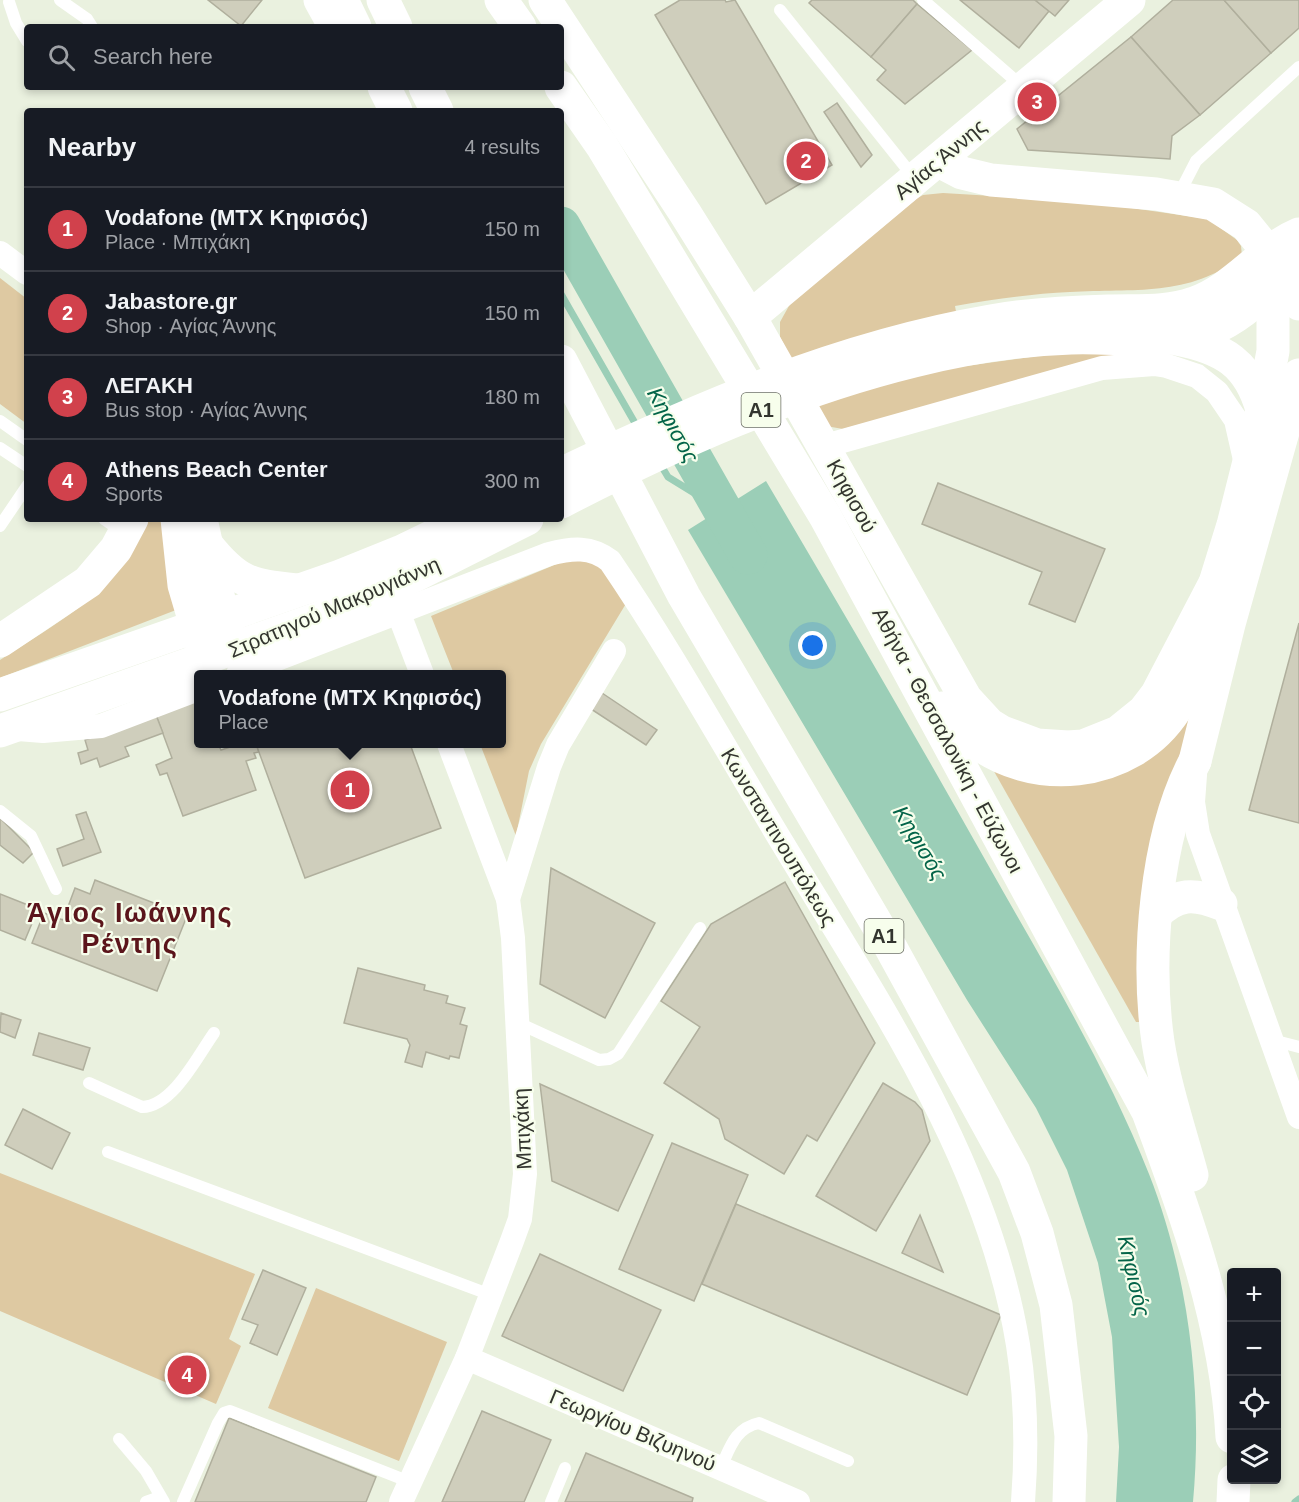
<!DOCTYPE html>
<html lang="en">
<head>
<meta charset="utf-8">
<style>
  :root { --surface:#171b24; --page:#242831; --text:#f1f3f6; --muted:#9ea1a6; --line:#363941; --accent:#d1414c }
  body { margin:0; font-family:Arial,sans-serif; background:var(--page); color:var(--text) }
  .controls { position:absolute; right:18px; bottom:18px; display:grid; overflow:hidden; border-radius:6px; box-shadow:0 3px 9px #0003 }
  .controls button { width:54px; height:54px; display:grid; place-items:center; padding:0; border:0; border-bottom:2px solid var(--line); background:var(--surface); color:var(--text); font:30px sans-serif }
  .you { position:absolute; left:813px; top:646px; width:21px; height:21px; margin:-15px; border:4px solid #fff; border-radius:50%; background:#1a73e8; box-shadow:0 0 0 9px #1a73e833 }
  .badge { display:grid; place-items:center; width:39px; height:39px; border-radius:50%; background:var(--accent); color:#fff; font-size:20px; font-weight:700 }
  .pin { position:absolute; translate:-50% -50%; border:3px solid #fff; box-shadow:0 2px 6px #0006 }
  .popup { position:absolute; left:194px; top:670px; width:312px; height:78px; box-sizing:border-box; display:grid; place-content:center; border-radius:6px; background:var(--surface); filter:drop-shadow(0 2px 4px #0005); font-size:20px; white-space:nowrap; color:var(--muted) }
  .popup b { font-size:22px; color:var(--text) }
  .popup::after { content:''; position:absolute; left:50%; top:100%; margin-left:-12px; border:12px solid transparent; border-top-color:var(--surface) }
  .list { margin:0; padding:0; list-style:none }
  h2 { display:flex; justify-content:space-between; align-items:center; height:78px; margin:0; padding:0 24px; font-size:26px }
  h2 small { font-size:20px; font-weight:400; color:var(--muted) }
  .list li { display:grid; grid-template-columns:39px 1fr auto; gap:18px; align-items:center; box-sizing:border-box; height:84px; padding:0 24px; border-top:2px solid var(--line) }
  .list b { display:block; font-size:22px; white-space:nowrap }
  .list p { margin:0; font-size:20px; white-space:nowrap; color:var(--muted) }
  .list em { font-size:20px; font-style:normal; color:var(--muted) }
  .icon { flex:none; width:33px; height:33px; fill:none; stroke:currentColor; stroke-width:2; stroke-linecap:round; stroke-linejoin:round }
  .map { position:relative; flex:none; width:1299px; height:1502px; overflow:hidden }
  .search { position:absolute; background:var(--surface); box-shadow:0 3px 9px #0003; left:24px; top:24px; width:540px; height:66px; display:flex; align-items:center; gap:15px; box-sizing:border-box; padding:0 21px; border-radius:6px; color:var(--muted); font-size:22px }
  .panel { position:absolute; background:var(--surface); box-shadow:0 3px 9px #0003; left:24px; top:108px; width:540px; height:414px; border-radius:6px }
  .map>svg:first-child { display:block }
  .green { fill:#dec9a2 }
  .water { fill:#9bceb7 }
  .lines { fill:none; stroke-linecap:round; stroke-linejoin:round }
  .stream { stroke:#9bceb7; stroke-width:7 }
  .river { stroke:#9bceb7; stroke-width:39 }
  .building { fill:#cfcebc; stroke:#b0af9d; stroke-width:1.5 }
  .lane { stroke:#fff; stroke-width:12 }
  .street { stroke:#fff; stroke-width:24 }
  .secondary { stroke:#fff; stroke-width:33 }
  .highway { stroke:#fff; stroke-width:33 }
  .labels { text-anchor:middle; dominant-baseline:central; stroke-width:4.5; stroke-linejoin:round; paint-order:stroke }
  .shield { fill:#f7feec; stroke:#6e7168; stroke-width:1.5 }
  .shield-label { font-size:20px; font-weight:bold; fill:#33352f }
  .street-label { font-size:21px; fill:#33352f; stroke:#f7feec }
  .water-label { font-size:22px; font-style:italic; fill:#036448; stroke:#f7feec }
  .district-label { font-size:27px; font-weight:bold; letter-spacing:1.5px; fill:#5b151b; stroke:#f7feec }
</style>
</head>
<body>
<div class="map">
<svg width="1299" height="1502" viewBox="0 0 1299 1502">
  <rect width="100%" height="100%" fill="#eaf1df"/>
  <g class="green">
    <path d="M943 193 1090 202 1208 219 1237 240 1241 246 1242 256C1189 298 1133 288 1070 292 1031 294 993 299 955 306L966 366 1059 353 1123 354 843 429 826 426 780 337V322L790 304 916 199 923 195Z"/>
    <path d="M0 278 27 299V424L0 404Z"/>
    <path d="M148 519H162L176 610 0 678V660C45 630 95 604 127 560 136 548 142 532 148 519Z"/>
    <path d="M581 559 598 563 627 602 541 744 529 771 516 836 480 744H502V674H454L431 616 564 561Z"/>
    <path d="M1192 706 1143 1022H1136L991 766Z"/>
    <path d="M0 1173 255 1274 229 1339 241 1346 216 1404 0 1311Z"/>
    <path d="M316 1288 447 1342 399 1461 268 1408Z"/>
  </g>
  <path class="water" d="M766 481C841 608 915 735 987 863 1044 964 1106 1066 1149 1174 1189 1276 1203 1393 1193 1502H1116L1119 1447 1112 1337 1098 1263 1067 1170 1036 1108 967 1000 688 530Z"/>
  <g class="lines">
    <g class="stream">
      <path d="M561 294 639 430"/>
      <path d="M659 462 668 477 720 509"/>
      <path d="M1295 1502 1299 1499"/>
    </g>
    <path class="river" d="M561 226 748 555"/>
  </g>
  <g class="building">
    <path d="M208 0H262L241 26Z"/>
    <path d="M680 0H725L726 2 735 0 832 165 766 204 655 15Z"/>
    <path d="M812 0H913L917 4 871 57 809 3Z"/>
    <path d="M960 0H1035L1049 11 1019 48Z"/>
    <path d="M1035 0H1069L1055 16Z"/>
    <path d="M1173 0H1224L1271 53 1200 115 1131 37Z"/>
    <path d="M1224 0H1299V28L1271 53Z"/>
    <path d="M917 4 972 50 905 104 877 80 886 70 871 57Z"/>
    <path d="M1131 37 1200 115 1172 136 1170 159 1028 150 1017 129Z"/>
    <path d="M837 103 872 155 861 167 824 112Z"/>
    <path d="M938 483 1105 549 1075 622 1029 604 1042 572 922 524Z"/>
    <path d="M1299 623V823L1249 810Z"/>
    <path d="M602 693 657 730 646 745 591 709Z"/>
    <path d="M198 699V744H218L221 750 239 744H256L259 752 254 753 256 758 246 761 256 790 183 816 167 773 160 775 156 765 172 758 156 715Z"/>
    <path d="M156 715 163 733 125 747 129 756 100 767 97 758 81 764 78 753 88 750 85 740Z"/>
    <path d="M256 744H410L441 828 305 878Z"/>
    <path d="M86 812 101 852 63 866 57 849 84 839 76 815Z"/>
    <path d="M0 818 34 852 23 863 0 845Z"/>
    <path d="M551 868 655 923 605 1018 540 984Z"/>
    <path d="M95 880 187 916 157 991 32 943 44 913 63 920 75 888 90 894Z"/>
    <path d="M785 882 875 1043 817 1141 807 1135 784 1174 725 1139 719 1119 664 1083 700 1027 661 1001 711 924Z"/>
    <path d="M0 894 38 909 25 940 0 930Z"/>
    <path d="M358 968 425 985 424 990 448 996 446 1003 465 1008 460 1024 467 1026 459 1058 450 1056 449 1059 426 1052 422 1067 405 1062 410 1045 407 1039 344 1023Z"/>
    <path d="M1 1013 21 1020 15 1038 0 1032Z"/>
    <path d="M39 1033 90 1048 83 1070 33 1055Z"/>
    <path d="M883 1083 915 1102 922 1110 930 1141 876 1231 816 1196Z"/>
    <path d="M540 1084 653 1135 618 1211 552 1181Z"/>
    <path d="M23 1109 70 1133 52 1169 5 1145Z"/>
    <path d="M672 1143 748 1175 694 1301 619 1269Z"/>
    <path d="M736 1204 1001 1315 967 1395 702 1284Z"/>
    <path d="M920 1215 943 1272 902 1253Z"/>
    <path d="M540 1254 661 1310 623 1391 502 1336Z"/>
    <path d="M263 1270 306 1288 277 1355 250 1343 258 1325 242 1319Z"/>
    <path d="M482 1411 551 1440 524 1502H442Z"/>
    <path d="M229 1418 376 1477 366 1502H195Z"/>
    <path d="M586 1453 693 1498 692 1502H565Z"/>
  </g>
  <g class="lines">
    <g class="lane">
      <path d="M60 0 87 19 92 27"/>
      <path d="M923 0 1024 88"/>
      <path d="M9 2 16 23 27 41"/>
      <path d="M780 10 915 179"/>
      <path d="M1178 196 1196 161 1299 67"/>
      <path d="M0 421 27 440"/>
      <path d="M0 448 27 466"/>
      <path d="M104 519 123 532"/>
      <path d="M0 526 27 486"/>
      <path d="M0 811 31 836 56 889"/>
      <path d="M516 1022 599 1060 609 1059 618 1054 700 928"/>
      <path d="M1272 1040 1299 1047"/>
      <path d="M89 1083 142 1107C173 1106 197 1057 214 1033"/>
      <path d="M108 1152 491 1295"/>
      <path d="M119 1439 146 1471 164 1502"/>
      <path d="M721 1467C730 1448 735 1428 759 1423L848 1461"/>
      <path d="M146 1502 160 1497"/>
      <path d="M183 1502 218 1423 224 1413 230 1411 410 1482"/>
      <path d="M551 1502 565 1468"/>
    </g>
    <g class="street">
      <path d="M0 253 27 273"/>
      <path d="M825 446 1102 368 1154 364 1167 366 1197 376 1217 392 1236 420 1246 464"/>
      <path d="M399 614 422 674"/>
      <path d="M238 674 549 554C572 548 591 546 610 561 672 652 726 750 783 844 877 1000 988 1160 1018 1345 1026 1396 1027 1450 1023 1502"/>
      <path d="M18 729 43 731 101 726 198 689"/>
      <path d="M1195 775 1193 802 1198 834 1299 1117"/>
      <path d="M508 899 549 767 558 745 614 651"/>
      <path d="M467 1358 798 1502"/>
      <path d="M401 1502 467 1358 512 1241 520 1219 525 1174 513 938 508 899 449 744"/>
    </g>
    <g class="secondary">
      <path d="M320 0 335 27"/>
      <path d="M545 0 685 213 750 317 966 699 989 724 1002 732 1037 745 1068 747 1083 746 1118 732 1144 711 1157 694 1215 583 1233 525 1262 410 1273 351V310L1267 252"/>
      <path d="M939 161 962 173 991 180 1156 194 1213 204 1246 225 1285 273 1299 304"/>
      <path d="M750 317 1129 0"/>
      <path d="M1177 339C1223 348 1249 363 1262 410"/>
      <path d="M561 474C699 408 840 347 991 321 1030 314 1069 312 1108 311 1137 310 1167 313 1194 303 1235 289 1259 251 1299 234"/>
      <path d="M561 502C673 444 792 391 914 361 966 348 1017 340 1071 338 1114 336 1170 346 1210 330 1249 314 1267 287 1299 262"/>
      <path d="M177 519 184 585 202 646"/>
      <path d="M0 641 88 582 116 549 132 519"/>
      <path d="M0 695 340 576 402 551 468 519"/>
      <path d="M0 731 319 618 414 576 527 519"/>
      <path d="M1195 761 1229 624 1299 375"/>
    </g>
    <g class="highway">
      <path d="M342 0 355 27"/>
      <path d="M383 0 396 27"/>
      <path d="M501 0 520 27"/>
      <path d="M384 87 396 111"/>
      <path d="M425 87 437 111"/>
      <path d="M561 87 602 146 825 516 1148 1112C1187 1216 1226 1325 1232 1437"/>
      <path d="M561 361 684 596 891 948 1014 1172 1037 1233 1056 1305 1071 1436 1069 1502"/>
      <path d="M201 519 216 588 233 650"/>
      <path d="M207 545C238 584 251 585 298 590"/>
      <path d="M942 708C950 717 958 727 967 735 1029 789 1131 780 1176 709 1199 672 1206 625 1215 583"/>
      <path d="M1156 914C1177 893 1194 893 1221 904"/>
      <path d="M1192 1175C1180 1131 1165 1087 1158 1042 1146 959 1155 836 1195 761"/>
      <path d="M1233 1502 1234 1480"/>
    </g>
  </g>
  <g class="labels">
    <g class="shield">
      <rect x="741.5" y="393" width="39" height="34" rx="4.5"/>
      <rect x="864.5" y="919" width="39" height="34" rx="4.5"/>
    </g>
    <g class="shield-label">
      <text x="761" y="410">Α1</text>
      <text x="884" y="936">Α1</text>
    </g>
    <g class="street-label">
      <text transform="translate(940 159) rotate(-40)">Αγίας Άννης</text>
      <text transform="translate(852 496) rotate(61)">Κηφισού</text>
      <text transform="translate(334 607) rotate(-23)">Στρατηγού Μακρυγιάννη</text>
      <text transform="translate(948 740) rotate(62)">Αθήνα - Θεσσαλονίκη - Εύζωνοι</text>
      <text transform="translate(779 837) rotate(59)">Κωνσταντινουπόλεως</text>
      <text transform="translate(522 1129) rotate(-93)">Μπιχάκη</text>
      <text transform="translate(633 1430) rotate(23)">Γεωργίου Βιζυηνού</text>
    </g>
    <g class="water-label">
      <text transform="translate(673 425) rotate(61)">Κηφισός</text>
      <text transform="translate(920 843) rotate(59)">Κηφισός</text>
      <text transform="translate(1134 1276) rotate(77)">Κηφισός</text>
    </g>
    <g class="district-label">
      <text x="130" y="913">Άγιος Ιωάννης<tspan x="130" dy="31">Ρέντης</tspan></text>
    </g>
  </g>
</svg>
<div class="controls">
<button>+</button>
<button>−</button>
<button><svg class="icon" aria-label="locate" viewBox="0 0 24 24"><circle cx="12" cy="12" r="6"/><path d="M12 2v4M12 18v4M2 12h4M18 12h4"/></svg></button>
<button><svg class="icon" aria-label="layers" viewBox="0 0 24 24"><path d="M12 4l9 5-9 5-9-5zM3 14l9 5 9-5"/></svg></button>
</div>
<div class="you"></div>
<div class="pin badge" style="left:350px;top:790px">1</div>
<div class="popup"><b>Vodafone (MTX Κηφισός)</b>Place</div>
<div class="pin badge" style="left:806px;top:161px">2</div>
<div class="pin badge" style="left:1037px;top:102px">3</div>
<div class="pin badge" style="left:187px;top:1375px">4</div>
<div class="search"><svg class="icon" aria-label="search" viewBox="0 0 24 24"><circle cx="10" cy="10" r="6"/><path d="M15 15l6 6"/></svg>Search here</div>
<section class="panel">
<h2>Nearby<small>4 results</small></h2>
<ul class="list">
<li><span class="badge">1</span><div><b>Vodafone (MTX Κηφισός)</b><p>Place · Μπιχάκη</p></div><em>150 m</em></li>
<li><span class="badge">2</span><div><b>Jabastore.gr</b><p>Shop · Αγίας Άννης</p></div><em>150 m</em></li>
<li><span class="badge">3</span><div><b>ΛΕΓΑΚΗ</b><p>Bus stop · Αγίας Άννης</p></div><em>180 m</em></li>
<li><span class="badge">4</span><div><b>Athens Beach Center</b><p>Sports</p></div><em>300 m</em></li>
</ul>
</section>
</div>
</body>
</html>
